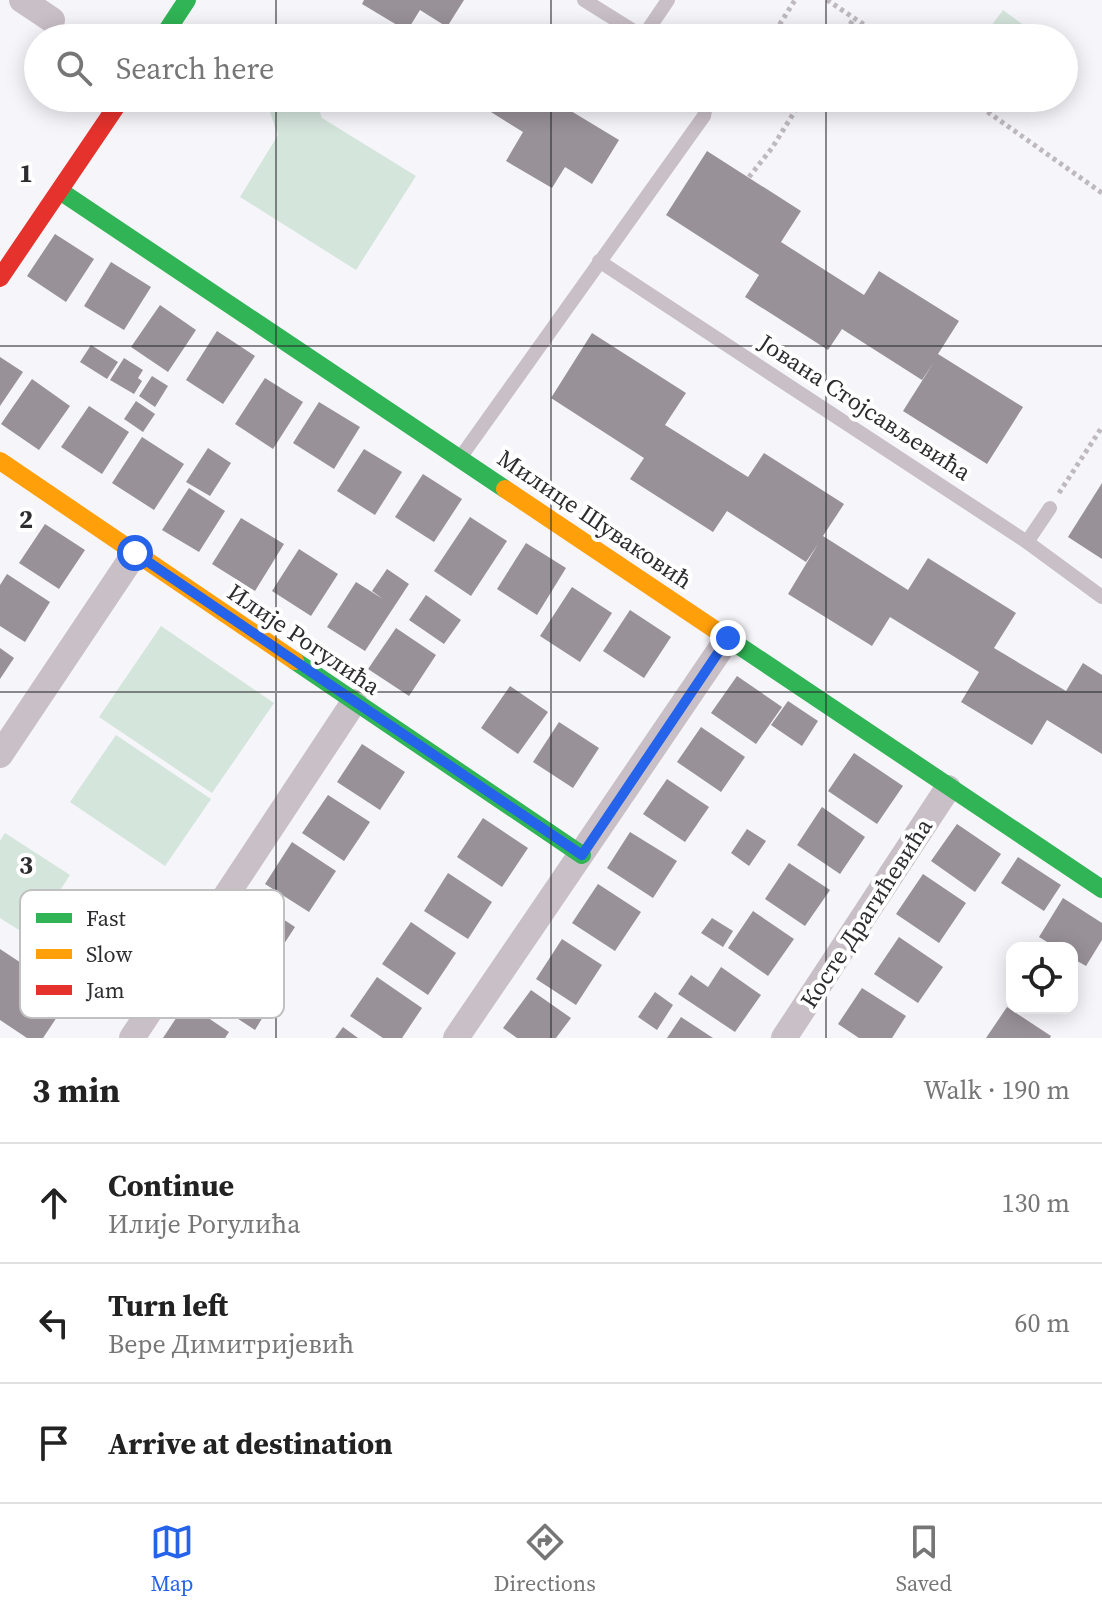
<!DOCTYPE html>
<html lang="en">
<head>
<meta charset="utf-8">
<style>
  :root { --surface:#fff; --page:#f2f2f2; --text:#222; --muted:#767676; --line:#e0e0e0; --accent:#2563eb }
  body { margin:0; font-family:"Source Serif 4",serif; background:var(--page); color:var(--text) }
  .controls { position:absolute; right:24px; bottom:24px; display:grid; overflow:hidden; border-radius:16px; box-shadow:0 4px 20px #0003 }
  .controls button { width:72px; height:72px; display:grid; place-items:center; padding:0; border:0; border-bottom:2px solid var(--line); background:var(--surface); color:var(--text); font:40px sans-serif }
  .stop { position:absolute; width:24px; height:24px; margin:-18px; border:6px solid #2563eb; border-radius:50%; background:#fff }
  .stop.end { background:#2563eb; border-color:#fff; box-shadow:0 2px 8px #0008 }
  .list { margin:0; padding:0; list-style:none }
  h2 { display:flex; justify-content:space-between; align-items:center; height:104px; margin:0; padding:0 32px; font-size:34px }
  h2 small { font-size:26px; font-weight:400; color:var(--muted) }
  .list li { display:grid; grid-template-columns:52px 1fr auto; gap:24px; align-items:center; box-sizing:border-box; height:120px; padding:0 32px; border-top:2px solid var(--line) }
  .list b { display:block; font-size:30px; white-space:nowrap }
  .list p { margin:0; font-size:26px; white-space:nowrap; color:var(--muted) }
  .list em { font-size:26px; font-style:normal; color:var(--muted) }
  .icon { flex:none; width:44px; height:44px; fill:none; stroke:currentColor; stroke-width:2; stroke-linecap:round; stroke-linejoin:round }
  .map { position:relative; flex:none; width:1102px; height:1038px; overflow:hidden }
  .search { position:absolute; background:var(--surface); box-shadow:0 4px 20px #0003; left:24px; right:24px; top:24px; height:88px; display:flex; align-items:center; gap:20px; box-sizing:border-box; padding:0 28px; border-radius:44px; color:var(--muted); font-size:30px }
  .sheet { height:464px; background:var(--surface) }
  nav { display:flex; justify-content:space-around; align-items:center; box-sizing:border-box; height:112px; border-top:2px solid var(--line); background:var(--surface); font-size:22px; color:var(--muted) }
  nav a { display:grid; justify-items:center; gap:4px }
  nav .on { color:var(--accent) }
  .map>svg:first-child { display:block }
  .green { fill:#d4e5dc }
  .building { fill:#989198 }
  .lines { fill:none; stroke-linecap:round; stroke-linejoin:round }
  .path { stroke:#beb9be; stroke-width:5; stroke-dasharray:4 4; stroke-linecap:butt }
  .lane { stroke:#c9bfc7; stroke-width:14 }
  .street { stroke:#c9bfc7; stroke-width:26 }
  .fast { stroke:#30b455; stroke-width:18 }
  .slow { stroke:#ff9f0a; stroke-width:18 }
  .jam { stroke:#e5322d; stroke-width:18 }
  .route { stroke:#2563eb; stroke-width:10 }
  .grid { fill:none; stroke:#2d2d30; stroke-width:2; stroke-opacity:0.55 }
  .labels { text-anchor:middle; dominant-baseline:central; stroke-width:8; stroke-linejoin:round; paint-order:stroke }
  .street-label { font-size:24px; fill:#2d2d30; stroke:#fff }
  .key { fill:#fff; stroke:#c0c0c1; stroke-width:2 }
  .key-label { font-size:22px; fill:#2d2d30 }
  .grid-label { font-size:26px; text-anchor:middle; font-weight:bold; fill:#2d2d30; stroke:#fff; stroke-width:8; stroke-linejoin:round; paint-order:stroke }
</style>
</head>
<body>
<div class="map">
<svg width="1102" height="1038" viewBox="0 0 1102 1038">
  <rect width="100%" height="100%" fill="#f5f5fa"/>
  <g class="green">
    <path d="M1003 10 1041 38H982Z"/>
    <path d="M265 98H315L322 118 416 176 356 270 240 197 278 135Z"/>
    <path d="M161 626 274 703 212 793 99 717Z"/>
    <path d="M116 735 211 799 165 866 70 802Z"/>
    <path d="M5 833 70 875 30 937 0 918V841Z"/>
  </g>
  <g class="building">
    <path d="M364 0H464L447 27 420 10 407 31 362 4Z"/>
    <path d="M500 98H572L566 108 619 140 592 184 565 167 552 188 506 161 523 132 491 112Z"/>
    <path d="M707 151 801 211 781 242 864 295 879 271 959 321 938 354 1023 407 987 464 903 411 934 362 922 380 842 329 828 350 745 297 759 275 666 215Z"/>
    <path d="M55 234 94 259 66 302 27 276Z"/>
    <path d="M111 262 151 287 124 330 84 306Z"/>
    <path d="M160 305 196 330 168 372 131 347Z"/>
    <path d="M217 331 255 356 223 404 186 380Z"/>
    <path d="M592 333 686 393 665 425 748 477 764 453 844 504 823 536 908 590 928 558 1016 613 994 648 1066 691 1083 663 1102 675V754L1047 720 1032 745 961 702 979 672 890 617 872 646 788 594 818 544 806 562 727 511 713 532 630 479 644 458 551 398Z"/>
    <path d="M91 345 118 362 107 379 80 362Z"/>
    <path d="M0 357 23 372 0 406Z"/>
    <path d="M124 358 143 370 138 378 142 381 134 394 110 380Z"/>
    <path d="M152 376 168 386 155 407 139 396Z"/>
    <path d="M265 378 303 402 273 449 235 424Z"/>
    <path d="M32 379 70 406 39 450 1 424Z"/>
    <path d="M136 401 155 414 143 432 124 419Z"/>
    <path d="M319 402 360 427 334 469 293 443Z"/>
    <path d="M89 406 129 432 102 474 61 447Z"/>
    <path d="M142 437 184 464 154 510 112 483Z"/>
    <path d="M208 448 231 463 210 496 186 482Z"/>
    <path d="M364 449 402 472 375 515 337 491Z"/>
    <path d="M423 474 462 499 434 542 395 517Z"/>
    <path d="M1102 483V559L1068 537Z"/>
    <path d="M189 488 225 511 199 552 162 530Z"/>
    <path d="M470 517 507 541 471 596 434 571Z"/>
    <path d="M241 518 284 544 255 591 212 564Z"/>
    <path d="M45 524 85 550 59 589 19 563Z"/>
    <path d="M526 543 566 568 537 615 497 589Z"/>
    <path d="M299 549 338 574 311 616 272 591Z"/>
    <path d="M387 569 409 584 365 651 327 627 356 582 383 599 372 591Z"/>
    <path d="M7 574 50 602 25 642 0 626V585Z"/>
    <path d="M572 587 612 613 580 662 540 636Z"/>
    <path d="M426 595 461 620 444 644 409 620Z"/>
    <path d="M630 610 671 637 644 678 603 651Z"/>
    <path d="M396 628 436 655 409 696 368 669Z"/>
    <path d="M0 648 14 658 0 679Z"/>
    <path d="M737 676 782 707 756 744 711 713Z"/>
    <path d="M510 686 548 712 518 754 481 728Z"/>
    <path d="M788 701 818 721 802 746 771 725Z"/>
    <path d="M559 722 599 748 573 788 533 762Z"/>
    <path d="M701 727 745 757 721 792 677 762Z"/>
    <path d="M362 744 405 772 380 810 337 782Z"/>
    <path d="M854 753 903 786 877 824 828 791Z"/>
    <path d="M667 779 709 807 685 842 643 814Z"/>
    <path d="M328 795 370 822 344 861 302 833Z"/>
    <path d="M822 807 865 837 840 874 797 845Z"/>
    <path d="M483 818 528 848 502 887 457 857Z"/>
    <path d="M957 824 1001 854 975 892 931 861Z"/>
    <path d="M747 829 766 841 749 866 731 853Z"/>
    <path d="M630 832 677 861 653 898 607 868Z"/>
    <path d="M292 842 336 871 309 912 265 884Z"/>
    <path d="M1018 857 1061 885 1044 911 1001 883Z"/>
    <path d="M789 863 830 890 805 926 765 899Z"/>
    <path d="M448 873 492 902 468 939 424 911Z"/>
    <path d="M923 874 966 903 939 943 896 914Z"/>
    <path d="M598 884 641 912 615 951 572 923Z"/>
    <path d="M251 898 295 927 271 964 227 935Z"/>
    <path d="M1063 898 1102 923V940L1086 966 1072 958V948H1057L1039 937Z"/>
    <path d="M753 911 794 939 768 976 728 948Z"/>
    <path d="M712 918 733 931 723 947 701 933Z"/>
    <path d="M411 922 456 953 428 995 382 964Z"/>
    <path d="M899 937 943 967 918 1003 874 974Z"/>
    <path d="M562 939 602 965 576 1005 536 979Z"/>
    <path d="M223 947 268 976 251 1002 266 1012 255 1030 194 990Z"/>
    <path d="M0 949 71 996 43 1038H27L0 1020Z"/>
    <path d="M721 967 761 995 735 1032 678 994 691 975 708 987Z"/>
    <path d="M377 977 422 1008 402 1038H383L350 1016Z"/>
    <path d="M862 988 906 1016 892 1038H859L838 1024Z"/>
    <path d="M531 990 571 1018 556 1038H517L503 1028Z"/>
    <path d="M655 992 673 1005 657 1030 638 1017Z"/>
    <path d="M186 1003 229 1032 225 1038H163Z"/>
    <path d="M1007 1007 1051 1036 1050 1038H986Z"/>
    <path d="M681 1017 713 1038H667Z"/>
    <path d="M343 1027 358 1038H335Z"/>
  </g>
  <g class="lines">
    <g class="path">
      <path d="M827 0 884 38"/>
      <path d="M771 38 795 0"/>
      <path d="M842 38 854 18"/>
      <path d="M968 98 1102 193"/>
      <path d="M749 177 772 148 803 98"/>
      <path d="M1059 493 1102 427"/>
    </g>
    <g class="lane">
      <path d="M584 0 645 38"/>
      <path d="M643 37 668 0"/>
      <path d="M599 261 1027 542 1102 597"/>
      <path d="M460 458 704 116 707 98"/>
      <path d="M1027 542 1050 508"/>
    </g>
    <g class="street">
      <path d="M22 0 52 20"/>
      <path d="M0 755 135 553"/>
      <path d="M132 1038 354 702"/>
      <path d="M456 1038 728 638"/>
      <path d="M784 1038 948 788"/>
    </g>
    <g class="fast">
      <path d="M162 38 187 0"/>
      <path d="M60 191 505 489"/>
      <path d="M717 631 1102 889"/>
      <path d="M295 661 582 855"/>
    </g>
    <g class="slow">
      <path d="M0 461 295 661"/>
      <path d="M505 489 717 631"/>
    </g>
    <path class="jam" d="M0 278 122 98"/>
  </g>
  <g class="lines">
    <path class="route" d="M135 553 582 855 728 638"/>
  </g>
  <path class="grid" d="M276 0V38M551 0V38M826 0V38M276 98V1038M551 98V1038M826 98V1038M0 346H1102M0 692H1102"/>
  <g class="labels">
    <g class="street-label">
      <text transform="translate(865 407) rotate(33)">Јована Стојсављевића</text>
      <text transform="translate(595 519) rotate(34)">Милице Шуваковић</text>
      <text transform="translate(304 639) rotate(34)">Илије Рогулића</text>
      <text transform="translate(866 913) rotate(-57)">Косте Драгићевића</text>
    </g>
  </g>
  <rect x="20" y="890" width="264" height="128" rx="12" class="key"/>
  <rect x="36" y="913" width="36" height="10" fill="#30b455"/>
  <rect x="36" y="949" width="36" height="10" fill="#ff9f0a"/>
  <rect x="36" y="985" width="36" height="10" fill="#e5322d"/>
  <g class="key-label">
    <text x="86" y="926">Fast</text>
    <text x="86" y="962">Slow</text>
    <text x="86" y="998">Jam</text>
  </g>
  <g class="grid-label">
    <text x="26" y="182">1</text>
    <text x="26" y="528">2</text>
    <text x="26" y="874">3</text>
  </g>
</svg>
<div class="controls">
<button><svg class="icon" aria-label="locate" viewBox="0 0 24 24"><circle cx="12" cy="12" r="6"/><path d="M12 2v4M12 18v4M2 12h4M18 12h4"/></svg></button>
</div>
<div class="stop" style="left:135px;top:553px"></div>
<div class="stop end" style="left:728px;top:638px"></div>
<div class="search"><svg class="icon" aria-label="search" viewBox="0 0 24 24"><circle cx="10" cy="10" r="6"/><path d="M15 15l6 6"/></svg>Search here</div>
</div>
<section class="sheet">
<h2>3 min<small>Walk · 190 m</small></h2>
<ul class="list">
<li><svg class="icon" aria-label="ahead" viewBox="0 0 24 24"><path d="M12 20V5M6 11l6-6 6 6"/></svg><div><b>Continue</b><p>Илије Рогулића</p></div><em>130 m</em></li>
<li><svg class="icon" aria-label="left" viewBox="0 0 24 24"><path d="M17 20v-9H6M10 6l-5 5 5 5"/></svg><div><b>Turn left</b><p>Вере Димитријевић</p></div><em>60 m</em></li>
<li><svg class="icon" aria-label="arrive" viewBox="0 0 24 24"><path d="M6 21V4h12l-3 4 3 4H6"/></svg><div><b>Arrive at destination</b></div></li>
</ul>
</section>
<nav>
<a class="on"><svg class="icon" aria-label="map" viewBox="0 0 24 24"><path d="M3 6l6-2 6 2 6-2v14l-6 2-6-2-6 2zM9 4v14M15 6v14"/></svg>Map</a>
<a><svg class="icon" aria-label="directions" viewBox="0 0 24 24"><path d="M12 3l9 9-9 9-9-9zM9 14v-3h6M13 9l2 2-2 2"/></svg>Directions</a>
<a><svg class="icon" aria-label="saved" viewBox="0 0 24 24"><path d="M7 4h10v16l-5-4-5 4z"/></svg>Saved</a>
</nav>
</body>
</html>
